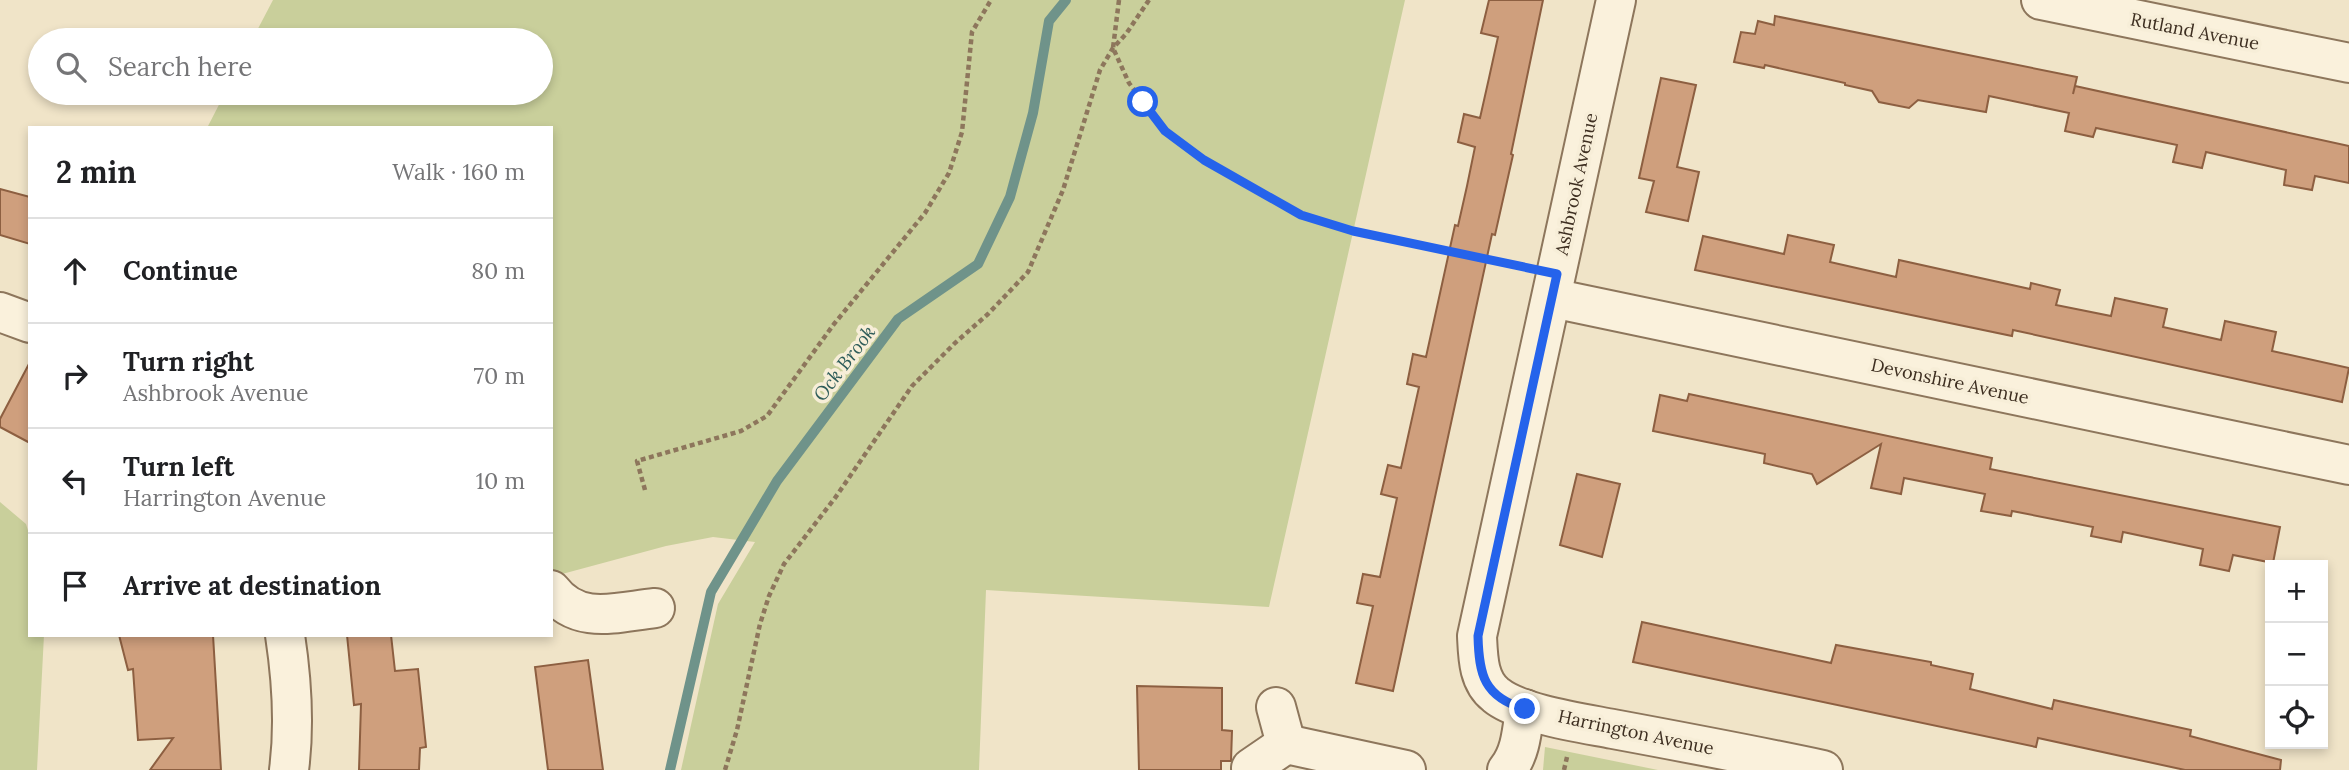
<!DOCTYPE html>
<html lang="en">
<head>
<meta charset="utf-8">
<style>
  :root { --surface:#fff; --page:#f2f2f2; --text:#202124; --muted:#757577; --line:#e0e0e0 }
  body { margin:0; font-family:Lora,serif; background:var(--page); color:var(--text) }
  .controls { position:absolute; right:21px; bottom:21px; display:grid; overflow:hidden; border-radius:0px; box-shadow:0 4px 10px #0003 }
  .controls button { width:63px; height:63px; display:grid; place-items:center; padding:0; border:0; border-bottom:2px solid var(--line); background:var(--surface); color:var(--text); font:35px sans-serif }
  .stop { position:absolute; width:21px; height:21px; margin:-16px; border:5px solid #2563eb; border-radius:50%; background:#fff }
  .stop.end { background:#2563eb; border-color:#fff; box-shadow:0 2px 7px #0008 }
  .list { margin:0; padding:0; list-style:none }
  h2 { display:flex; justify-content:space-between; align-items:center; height:91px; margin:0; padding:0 28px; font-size:30px }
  h2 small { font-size:23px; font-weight:400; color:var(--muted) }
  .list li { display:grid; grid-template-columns:46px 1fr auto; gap:21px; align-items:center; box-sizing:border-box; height:105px; padding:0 28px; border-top:2px solid var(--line) }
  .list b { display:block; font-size:26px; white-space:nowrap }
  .list p { margin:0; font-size:23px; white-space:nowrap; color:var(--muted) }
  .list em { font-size:23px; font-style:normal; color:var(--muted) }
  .icon { flex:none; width:38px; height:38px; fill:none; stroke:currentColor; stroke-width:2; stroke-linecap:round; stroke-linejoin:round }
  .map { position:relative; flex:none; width:2349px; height:770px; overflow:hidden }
  .search { position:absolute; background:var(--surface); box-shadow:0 4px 10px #0003; left:28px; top:28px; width:525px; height:77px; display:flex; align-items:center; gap:18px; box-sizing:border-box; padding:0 24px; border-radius:38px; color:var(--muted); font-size:26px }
  .panel { position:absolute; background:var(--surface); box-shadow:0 4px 10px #0003; left:28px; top:126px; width:525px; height:511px; border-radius:0px }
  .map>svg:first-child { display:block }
  .green { fill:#c9cf9b }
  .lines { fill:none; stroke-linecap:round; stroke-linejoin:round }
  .stream { stroke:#6f938a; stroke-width:10 }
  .building { fill:#cf9f7d; stroke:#8d5f41; stroke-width:2 }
  .minor-casing { stroke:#8d765c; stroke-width:42 }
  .path { stroke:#8d765c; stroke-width:4.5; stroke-dasharray:5 3.5; stroke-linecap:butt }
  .minor { stroke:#faf1dc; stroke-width:38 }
  .route { stroke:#2563eb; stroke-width:9 }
  .labels { text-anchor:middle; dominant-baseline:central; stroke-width:7; stroke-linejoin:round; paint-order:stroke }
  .street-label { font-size:18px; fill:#3d2e20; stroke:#f7eed8 }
  .water-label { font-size:19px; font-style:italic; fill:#2f5d5a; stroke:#f7eed8 }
</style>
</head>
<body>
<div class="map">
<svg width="2349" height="770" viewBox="0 0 2349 770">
  <rect width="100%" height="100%" fill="#f0e4c8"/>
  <g class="green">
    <path d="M273 0H1405L1269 607 986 590 979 770H681L718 604 755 542 713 537 666 546 551 577V128H207L225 93H541V40H252Z"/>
    <path d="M0 502 26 524 30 537V635H44L37 770H0Z"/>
    <path d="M1545 747 1658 770H1543Z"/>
  </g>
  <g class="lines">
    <path class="stream" d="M670 770 711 592 777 481 898 319 978 264 1010 197 1033 113 1049 21 1066 0"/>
  </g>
  <g class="building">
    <path d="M1489 0H1543L1511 154 1513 155 1495 235 1492 234 1393 691 1356 683 1373 606 1357 603 1363 574 1380 577 1397 498 1381 494 1388 465 1401 468 1419 387 1407 384 1413 354 1426 357 1455 225 1458 226 1467 186 1475 147 1458 142 1464 114 1480 118 1489 78 1498 37 1481 33Z"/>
    <path d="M1775 16 2077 77 2073 94 2075 86 2349 146V183L2315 176 2312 190 2284 185 2286 170 2206 152 2202 168 2173 162 2177 145 2096 128 2093 137 2065 131 2069 113 1989 96 1986 112 1918 100 1909 108 1879 102 1872 91 1845 85V83L1765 65 1764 68 1734 62 1741 32 1755 34 1758 21 1774 25Z"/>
    <path d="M1661 78 1696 85 1677 167 1699 172 1688 221 1646 212 1654 181 1639 178Z"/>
    <path d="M0 189 30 197V244L0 235Z"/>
    <path d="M1788 235 1834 245 1830 262 1896 277 1899 260 2030 289 2031 283 2060 290 2056 305 2111 316 2115 298 2167 309 2163 327 2221 340 2225 321 2276 332 2272 351 2349 368 2342 402 2013 330 2012 336 1695 270 1703 236 1784 254Z"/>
    <path d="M30 362V443L0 427V419Z"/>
    <path d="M1689 394 1992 458 1990 469 2280 527 2273 563 2233 555 2229 571 2200 565 2203 549 2123 532 2121 542 2091 536 2093 527 2012 511 2011 516 1981 511 1985 494 1904 478 1901 494 1871 488 1881 444 1817 484 1812 474 1764 463 1765 454 1653 431 1660 395 1687 401Z"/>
    <path d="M1577 474 1620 484 1602 557 1560 545Z"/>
    <path d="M1642 622 1831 663 1836 645 1931 662V665L1973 674 1970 689 2052 709 2054 700 2191 730 2190 736 2281 760 2280 770H2185L2038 738 2036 747 1633 662Z"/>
    <path d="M119 635H213L221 770H150L173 738 138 740 133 669 128 670Z"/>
    <path d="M347 635H391L395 671 418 669 426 747 420 748 419 770H359L361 704 354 705Z"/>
    <path d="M588 660 603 770H548L535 667Z"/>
    <path d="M1137 686 1222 688V730L1232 731 1231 761H1221V770H1139Z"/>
  </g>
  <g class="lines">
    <g class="minor-casing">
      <g id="minor">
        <path d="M1616 0 1477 636C1478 657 1478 681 1496 695 1519 714 1582 723 1613 729 1683 742 1753 755 1823 770"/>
        <path d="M2041 0 2349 63"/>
        <path d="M1552 298 2349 465"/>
        <path d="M0 312 30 323"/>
        <path d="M551 590C578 626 617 612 655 608"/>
        <path d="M285 635C292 681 295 724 289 770"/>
        <path d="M1286 744 1406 770"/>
        <path d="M1251 768 1286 744 1276 707"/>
        <path d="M1507 770C1521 753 1522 730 1525 709"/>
      </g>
    </g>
    <g class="path">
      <path d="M1119 0 1113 48 1129 83 1165 131 1204 160 1301 215 1353 231 1519 266"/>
      <path d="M645 490 637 461 741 431 767 416 834 324 925 213 949 173 962 132 972 32 991 0"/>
      <path d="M725 770 737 730 760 624 769 596 784 564 835 498 912 386 955 343 988 314 1028 272 1063 190 1100 70 1113 48 1126 34 1149 0"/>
      <path d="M1564 770 1567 757"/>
    </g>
    <use href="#minor" class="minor"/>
  </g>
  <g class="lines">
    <path class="route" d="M1143 102 1165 131 1204 160 1301 215 1353 231 1557 274 1478 636C1479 675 1484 697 1525 709"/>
  </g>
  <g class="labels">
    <g class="street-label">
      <text transform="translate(2195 31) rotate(11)">Rutland Avenue</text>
      <text transform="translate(1576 184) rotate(-78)">Ashbrook Avenue</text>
      <text transform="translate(1950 381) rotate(12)">Devonshire Avenue</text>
      <text transform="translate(1636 732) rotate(12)">Harrington Avenue</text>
    </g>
    <g class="water-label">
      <text transform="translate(844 363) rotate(-53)">Ock Brook</text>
    </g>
  </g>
</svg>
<div class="controls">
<button>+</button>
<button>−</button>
<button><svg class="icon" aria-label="locate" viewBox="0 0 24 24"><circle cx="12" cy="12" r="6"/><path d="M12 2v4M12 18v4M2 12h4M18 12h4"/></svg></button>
</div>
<div class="stop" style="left:1143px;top:102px"></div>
<div class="stop end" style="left:1525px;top:709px"></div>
<div class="search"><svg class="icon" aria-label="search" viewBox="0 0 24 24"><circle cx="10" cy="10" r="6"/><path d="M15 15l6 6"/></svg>Search here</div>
<section class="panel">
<h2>2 min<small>Walk · 160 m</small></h2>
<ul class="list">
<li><svg class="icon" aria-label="ahead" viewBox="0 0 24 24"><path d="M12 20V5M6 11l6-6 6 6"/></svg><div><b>Continue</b></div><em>80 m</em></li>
<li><svg class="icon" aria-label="right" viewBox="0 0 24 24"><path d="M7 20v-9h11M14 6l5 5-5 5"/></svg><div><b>Turn right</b><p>Ashbrook Avenue</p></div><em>70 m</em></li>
<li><svg class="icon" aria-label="left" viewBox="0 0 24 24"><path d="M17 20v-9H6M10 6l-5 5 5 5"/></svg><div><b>Turn left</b><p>Harrington Avenue</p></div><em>10 m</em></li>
<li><svg class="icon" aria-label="arrive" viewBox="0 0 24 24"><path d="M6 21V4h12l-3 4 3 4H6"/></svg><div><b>Arrive at destination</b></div></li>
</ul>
</section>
</div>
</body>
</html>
